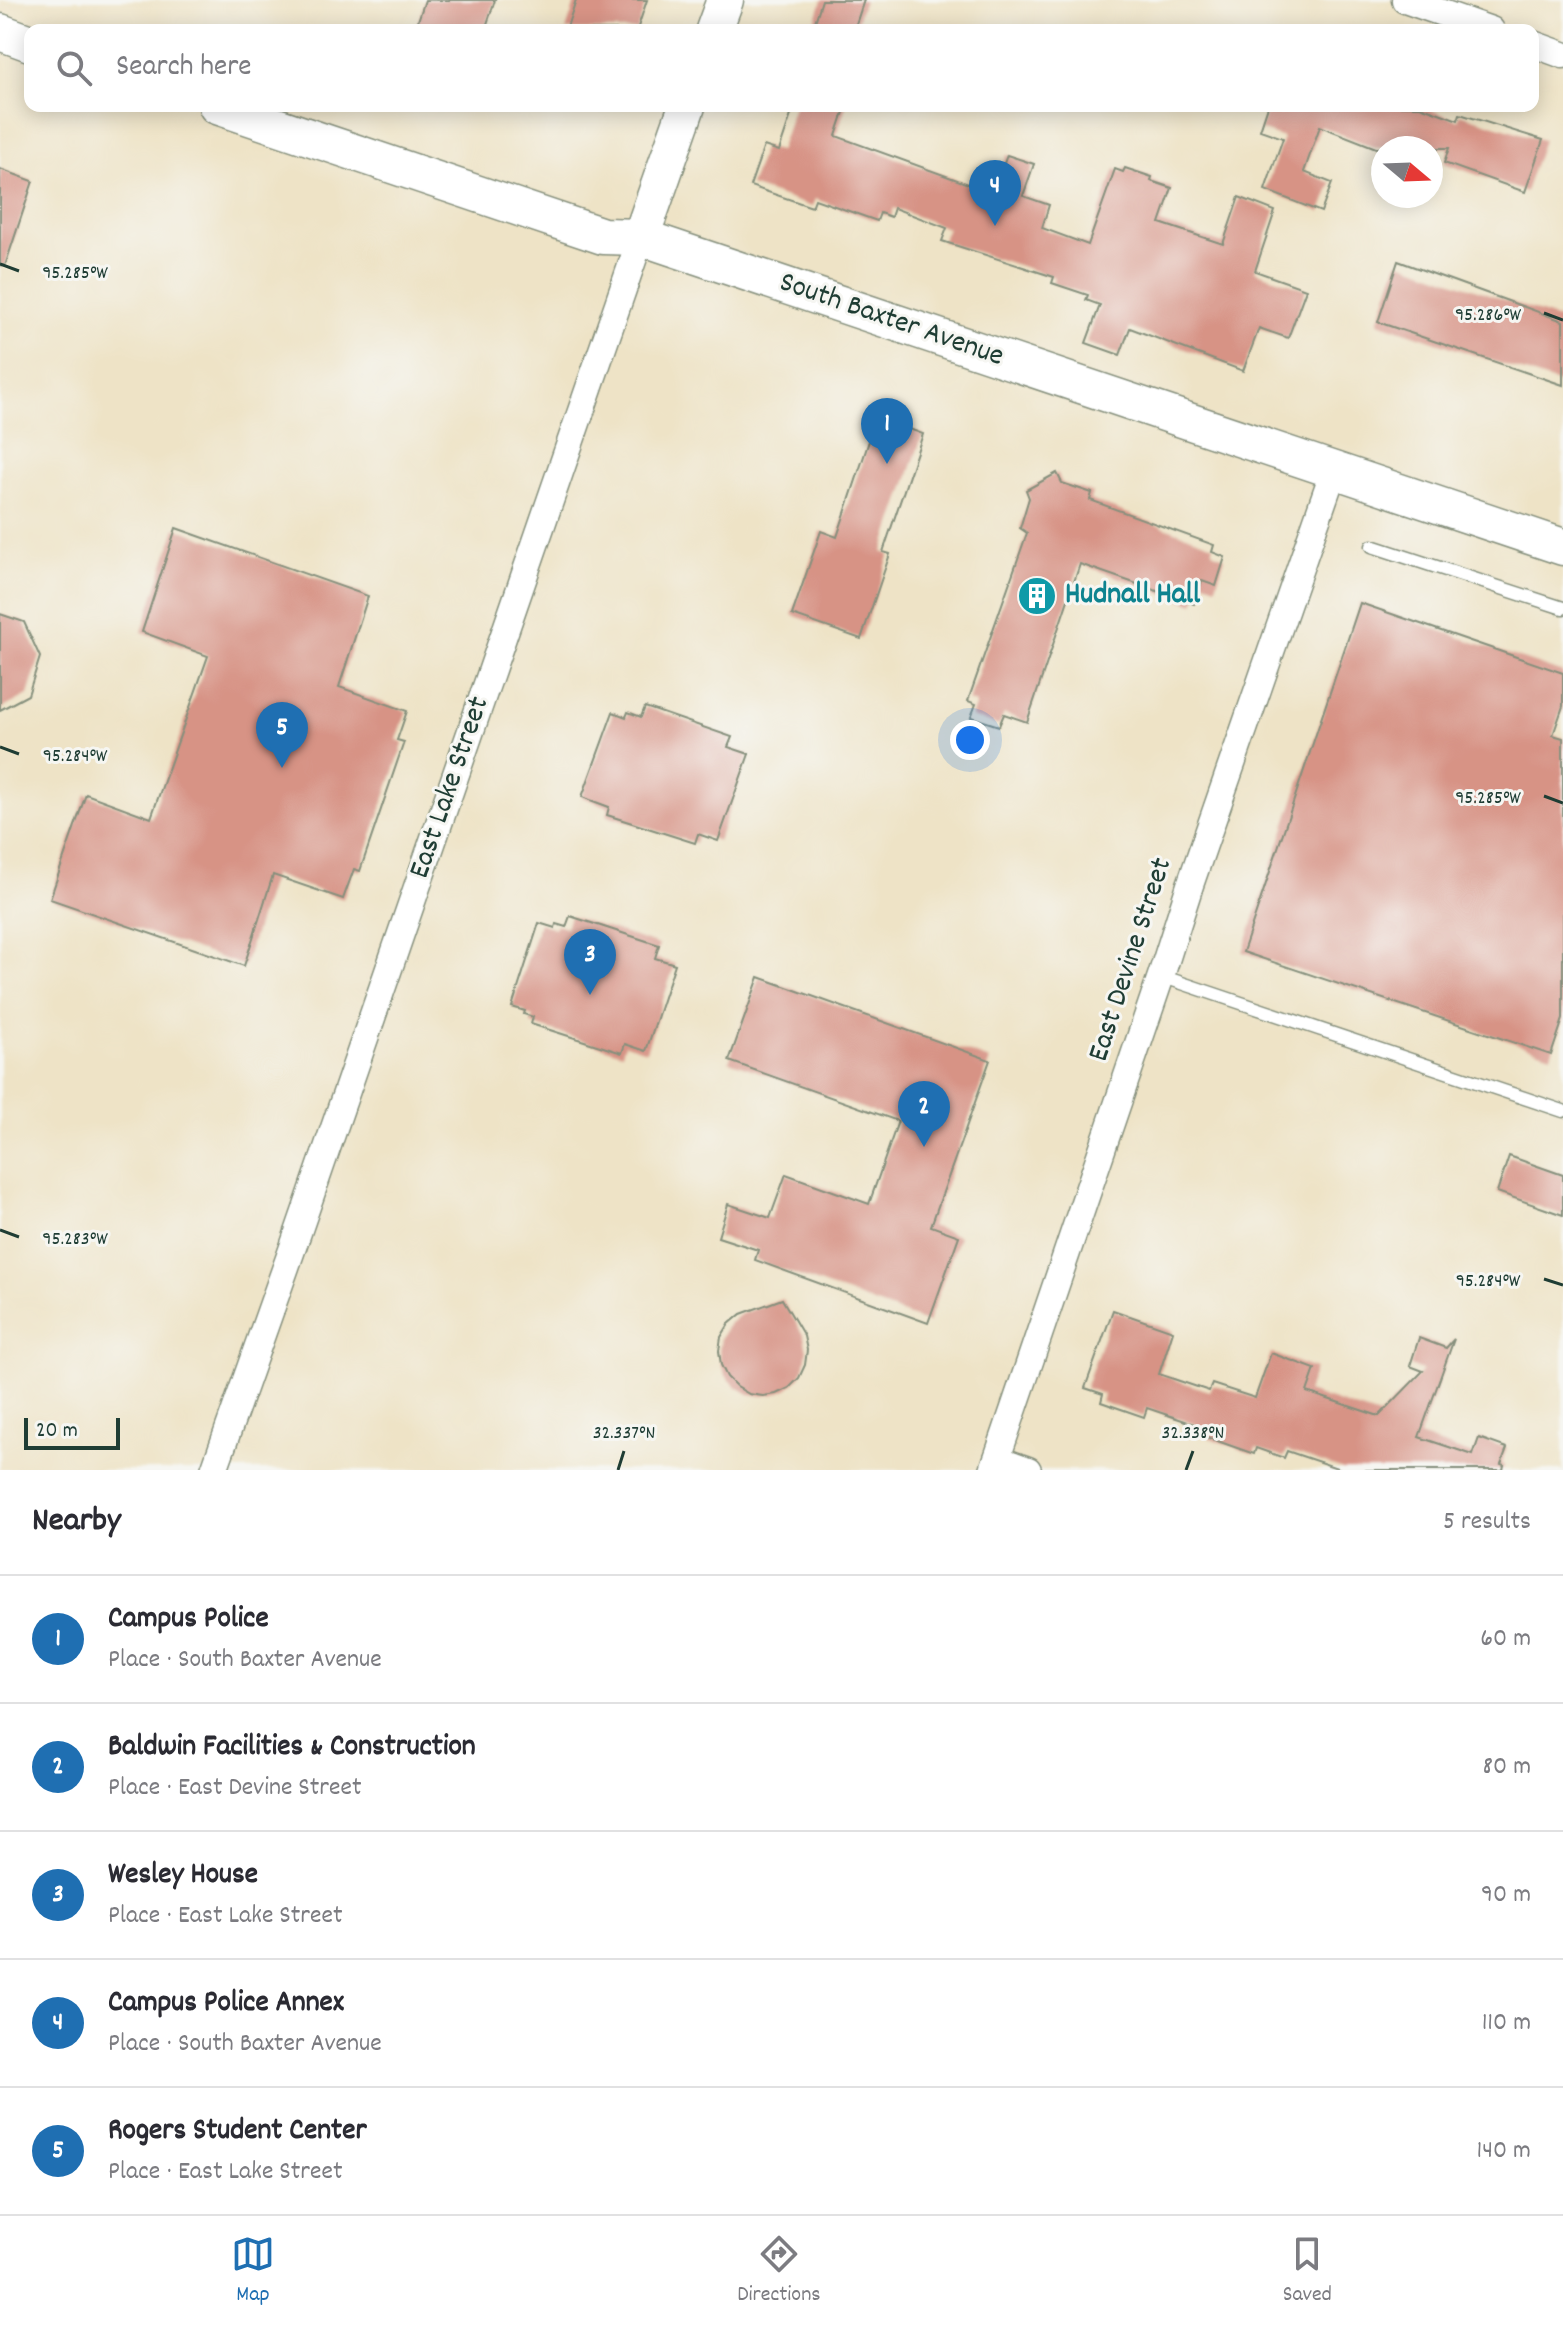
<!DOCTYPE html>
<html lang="en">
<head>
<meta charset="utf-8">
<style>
  :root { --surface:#fff; --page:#f2f2f3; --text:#2b2b33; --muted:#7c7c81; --line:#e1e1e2; --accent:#1f6fb2 }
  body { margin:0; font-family:Dekko,sans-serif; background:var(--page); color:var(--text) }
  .compass { position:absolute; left:1371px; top:136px; width:72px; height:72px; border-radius:50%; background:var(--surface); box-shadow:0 4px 20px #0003; rotate:109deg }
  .scale { position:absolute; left:24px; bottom:20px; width:96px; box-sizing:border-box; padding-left:8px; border:4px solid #1f3d34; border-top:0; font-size:22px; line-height:28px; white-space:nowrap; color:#1f3d34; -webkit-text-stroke:6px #f6f6f2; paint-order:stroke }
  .you { position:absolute; left:970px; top:740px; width:28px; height:28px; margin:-20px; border:6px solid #fff; border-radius:50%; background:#1a73e8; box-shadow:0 0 0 12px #1a73e833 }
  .badge { display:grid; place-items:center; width:52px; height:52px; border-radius:50%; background:var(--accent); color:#fff; font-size:26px; font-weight:700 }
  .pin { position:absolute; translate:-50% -66px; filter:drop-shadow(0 2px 4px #0008) }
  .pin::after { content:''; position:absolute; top:42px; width:28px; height:24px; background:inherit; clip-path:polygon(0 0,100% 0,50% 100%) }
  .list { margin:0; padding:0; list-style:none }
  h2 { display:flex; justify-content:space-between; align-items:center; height:104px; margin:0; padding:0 32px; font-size:34px }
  h2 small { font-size:26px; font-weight:400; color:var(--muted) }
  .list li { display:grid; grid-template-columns:52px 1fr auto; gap:24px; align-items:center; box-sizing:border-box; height:128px; padding:0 32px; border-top:2px solid var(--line) }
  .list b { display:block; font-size:30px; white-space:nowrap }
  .list p { margin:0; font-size:26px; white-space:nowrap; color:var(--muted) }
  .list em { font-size:26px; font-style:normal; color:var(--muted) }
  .icon { flex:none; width:44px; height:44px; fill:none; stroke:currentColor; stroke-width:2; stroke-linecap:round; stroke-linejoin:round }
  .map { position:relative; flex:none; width:1563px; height:1470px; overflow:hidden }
  .search { position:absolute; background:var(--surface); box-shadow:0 4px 20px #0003; left:24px; right:24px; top:24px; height:88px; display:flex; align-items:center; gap:20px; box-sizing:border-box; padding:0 28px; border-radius:16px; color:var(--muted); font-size:30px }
  .sheet { height:744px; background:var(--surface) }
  nav { display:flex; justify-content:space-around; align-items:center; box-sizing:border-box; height:112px; border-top:2px solid var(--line); background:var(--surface); font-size:22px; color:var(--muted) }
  nav a { display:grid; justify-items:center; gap:4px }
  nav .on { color:var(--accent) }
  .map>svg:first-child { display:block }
  .building { fill:#d79385 }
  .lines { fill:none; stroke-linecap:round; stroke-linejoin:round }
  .lane-casing { stroke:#86907d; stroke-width:15 }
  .street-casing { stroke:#86907d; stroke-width:29 }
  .secondary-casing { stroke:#86907d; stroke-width:39 }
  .lane { stroke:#fff; stroke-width:12 }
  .street { stroke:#fff; stroke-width:26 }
  .secondary { stroke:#fff; stroke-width:36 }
  .ticks { fill:none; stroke:#1f3d34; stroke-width:3 }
  .labels { text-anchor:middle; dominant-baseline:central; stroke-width:6; stroke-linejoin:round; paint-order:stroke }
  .street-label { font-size:30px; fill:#1f3d34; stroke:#f6f6f2 }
  .culture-label { font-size:30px; font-weight:bold; fill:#0d838f; stroke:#f6f6f2; text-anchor:start }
  .ticks-label { font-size:20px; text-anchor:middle; fill:#1f3d34; stroke:#f6f6f2; stroke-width:6; stroke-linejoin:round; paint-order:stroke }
</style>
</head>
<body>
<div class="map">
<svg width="1563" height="1470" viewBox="0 0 1563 1470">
  <rect width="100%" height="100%" fill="#f6f6f2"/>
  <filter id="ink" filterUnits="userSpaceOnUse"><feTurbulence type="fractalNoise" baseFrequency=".0125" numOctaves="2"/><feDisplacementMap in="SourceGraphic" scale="16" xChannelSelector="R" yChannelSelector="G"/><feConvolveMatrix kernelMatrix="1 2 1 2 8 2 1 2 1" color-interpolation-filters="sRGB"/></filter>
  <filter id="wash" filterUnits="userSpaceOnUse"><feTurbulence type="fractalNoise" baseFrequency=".006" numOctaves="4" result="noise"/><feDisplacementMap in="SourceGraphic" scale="32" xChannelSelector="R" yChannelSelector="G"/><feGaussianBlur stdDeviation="1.8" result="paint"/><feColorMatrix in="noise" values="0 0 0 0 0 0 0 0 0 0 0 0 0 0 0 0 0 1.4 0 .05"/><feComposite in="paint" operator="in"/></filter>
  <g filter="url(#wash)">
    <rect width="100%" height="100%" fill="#eee3c6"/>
    <g id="blocks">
      <g class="building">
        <path d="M425 0H495L485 30H415Z"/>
        <path d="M576 0H647L637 30H566Z"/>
        <path d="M822 0H864L854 30H841L815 22Z"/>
        <path d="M794 106H846L836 136 982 189 983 187 994 191 1007 155 1034 164 1023 196 1049 205 1042 228 1088 245 1115 169 1123 172 1125 168 1152 177 1151 181 1172 188 1160 223 1223 244 1239 197 1275 211 1255 271 1306 289 1288 338 1259 328 1243 371 1130 328 1120 355 1086 343 1100 305 1086 300 1088 295 1052 283 1054 277 942 241 947 228 894 208 891 217 880 213 877 221 815 199 812 207 750 186 764 146 779 151Z"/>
        <path d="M1268 106H1420L1458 120 1460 114 1543 140 1525 192 1444 163 1449 148H1376L1320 126 1304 172 1332 183 1321 212 1265 190 1283 138 1260 130Z"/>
        <path d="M0 169 33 181 5 266 0 265Z"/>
        <path d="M1398 261 1563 321V385L1378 322Z"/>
        <path d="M877 417 923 434 883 552 890 554 861 639 792 615 821 531 837 537Z"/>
        <path d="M1057 473 1062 483 1092 493 1090 500 1214 545 1212 552 1225 557 1216 586 1202 581 1194 604 1080 564 1027 722 1004 714 999 726 971 717 976 704 968 701 1027 533 1020 528 1029 498 1026 490Z"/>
        <path d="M176 528 368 596 339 687 407 711 397 740 404 742 360 871 354 869 343 899 273 875 244 966 50 899 86 794 151 818 208 656 142 632Z"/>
        <path d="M1360 603 1563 673V706L1553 735 1563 738V1019L1551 1055 1243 952Z"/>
        <path d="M0 614 24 622 40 657 28 695 0 710Z"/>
        <path d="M645 707 732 737 728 747 749 754 718 841 698 834 695 843 607 815 609 807 582 797 613 712 626 717 628 712 641 717Z"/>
        <path d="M570 916 659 945 655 958 675 964 646 1051 625 1044 622 1053 531 1024 533 1017 524 1014 525 1011 512 1007 539 923 555 928 556 924 566 927Z"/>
        <path d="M759 977 990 1060 931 1226 959 1236 928 1323 755 1260 758 1250 718 1237 728 1204 770 1218 786 1174 869 1204 898 1121 729 1061Z"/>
        <path d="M1509 1156 1563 1175V1215L1497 1192Z"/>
        <path d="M782 1299 804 1336 807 1350 805 1365 799 1378 789 1388 776 1394 763 1396 749 1394 737 1387 727 1377 721 1365 719 1351 721 1337 729 1324 741 1314Z"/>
        <path d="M1113 1310 1173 1331 1159 1374 1209 1391 1212 1384 1255 1398 1271 1353 1315 1369 1307 1392 1379 1416 1423 1371 1410 1366 1419 1338 1446 1348 1454 1339 1419 1437 1473 1455 1479 1438 1507 1448 1501 1464 1504 1465 1503 1470H1343L1287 1451 1284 1458 1256 1448 1254 1454 1195 1433 1197 1425 1147 1408 1144 1417 1101 1402 1103 1394 1085 1388Z"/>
      </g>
    </g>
  </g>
  <g filter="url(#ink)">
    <use href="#blocks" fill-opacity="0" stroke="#86907d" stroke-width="2"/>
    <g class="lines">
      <g class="lane-casing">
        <g id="lane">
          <path d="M1372 546 1563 608"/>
          <path d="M1161 976 1563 1111"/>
        </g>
      </g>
      <g class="street-casing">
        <g id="street">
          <path d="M1405 0 1491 30"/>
          <path d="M1533 44 1563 55"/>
          <path d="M997 1459 1028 1470"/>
          <path d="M214 1470 293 1247 641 237"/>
          <path d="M993 1470 1161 976 1190 885 1334 470"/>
        </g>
      </g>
      <g class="secondary-casing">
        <g id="secondary">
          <path d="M714 30 725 0"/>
          <path d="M0 32 30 43"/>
          <path d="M217 106 603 236 641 237 1563 547"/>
          <path d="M641 237 687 106"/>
        </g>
      </g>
      <use href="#lane" class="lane"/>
      <use href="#street" class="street"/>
      <use href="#secondary" class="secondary"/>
    </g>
  </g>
  <path class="ticks" d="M0 264 19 271M1544 313 1563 320M0 747 19 754M1544 796 1563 803M0 1230 19 1237M1544 1279 1563 1285M618 1470 624 1451M1186 1470 1193 1451"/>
  <defs>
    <g id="building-disc" transform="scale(2)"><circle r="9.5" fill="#0f9aa8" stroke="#f6f6f2"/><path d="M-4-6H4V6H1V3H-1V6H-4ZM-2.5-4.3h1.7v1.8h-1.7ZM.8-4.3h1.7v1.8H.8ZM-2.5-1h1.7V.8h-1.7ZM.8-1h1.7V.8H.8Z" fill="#fff"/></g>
  </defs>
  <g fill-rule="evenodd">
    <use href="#building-disc" x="1037" y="596"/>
  </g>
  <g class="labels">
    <g class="street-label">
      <text transform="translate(891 321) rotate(19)">South Baxter Avenue</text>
      <text transform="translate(451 788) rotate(-71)">East Lake Street</text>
      <text transform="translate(1132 960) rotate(-72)">East Devine Street</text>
    </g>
    <g class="culture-label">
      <text x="1065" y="596">Hudnall Hall</text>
    </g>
  </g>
  <g class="ticks-label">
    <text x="75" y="278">95.285°W</text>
    <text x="1488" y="320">95.286°W</text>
    <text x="75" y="761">95.284°W</text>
    <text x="1488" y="803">95.285°W</text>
    <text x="75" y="1244">95.283°W</text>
    <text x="1488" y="1286">95.284°W</text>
    <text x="624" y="1438">32.337°N</text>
    <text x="1193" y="1438">32.338°N</text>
  </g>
</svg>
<svg class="compass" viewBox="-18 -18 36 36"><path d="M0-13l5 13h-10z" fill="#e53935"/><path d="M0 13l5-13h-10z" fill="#7c7c81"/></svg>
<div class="scale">20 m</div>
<div class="you"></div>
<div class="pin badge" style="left:887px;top:464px">1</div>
<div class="pin badge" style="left:924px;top:1147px">2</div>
<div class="pin badge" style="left:590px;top:995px">3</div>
<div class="pin badge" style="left:995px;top:226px">4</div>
<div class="pin badge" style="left:282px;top:768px">5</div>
<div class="search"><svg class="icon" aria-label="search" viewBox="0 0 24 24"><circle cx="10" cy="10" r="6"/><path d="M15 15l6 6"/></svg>Search here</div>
</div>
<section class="sheet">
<h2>Nearby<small>5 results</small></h2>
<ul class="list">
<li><span class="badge">1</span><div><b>Campus Police</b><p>Place · South Baxter Avenue</p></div><em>60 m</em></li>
<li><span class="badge">2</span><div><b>Baldwin Facilities &amp; Construction</b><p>Place · East Devine Street</p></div><em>80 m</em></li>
<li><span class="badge">3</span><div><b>Wesley House</b><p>Place · East Lake Street</p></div><em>90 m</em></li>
<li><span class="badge">4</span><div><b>Campus Police Annex</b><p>Place · South Baxter Avenue</p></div><em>110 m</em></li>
<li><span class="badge">5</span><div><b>Rogers Student Center</b><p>Place · East Lake Street</p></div><em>140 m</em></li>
</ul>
</section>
<nav>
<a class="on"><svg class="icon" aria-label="map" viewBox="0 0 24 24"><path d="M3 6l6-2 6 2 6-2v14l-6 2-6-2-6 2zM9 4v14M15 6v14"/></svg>Map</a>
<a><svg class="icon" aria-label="directions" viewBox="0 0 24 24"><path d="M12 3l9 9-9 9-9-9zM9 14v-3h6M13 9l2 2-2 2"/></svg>Directions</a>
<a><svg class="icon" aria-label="saved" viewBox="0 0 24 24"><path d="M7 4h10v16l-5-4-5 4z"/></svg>Saved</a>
</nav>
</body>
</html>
